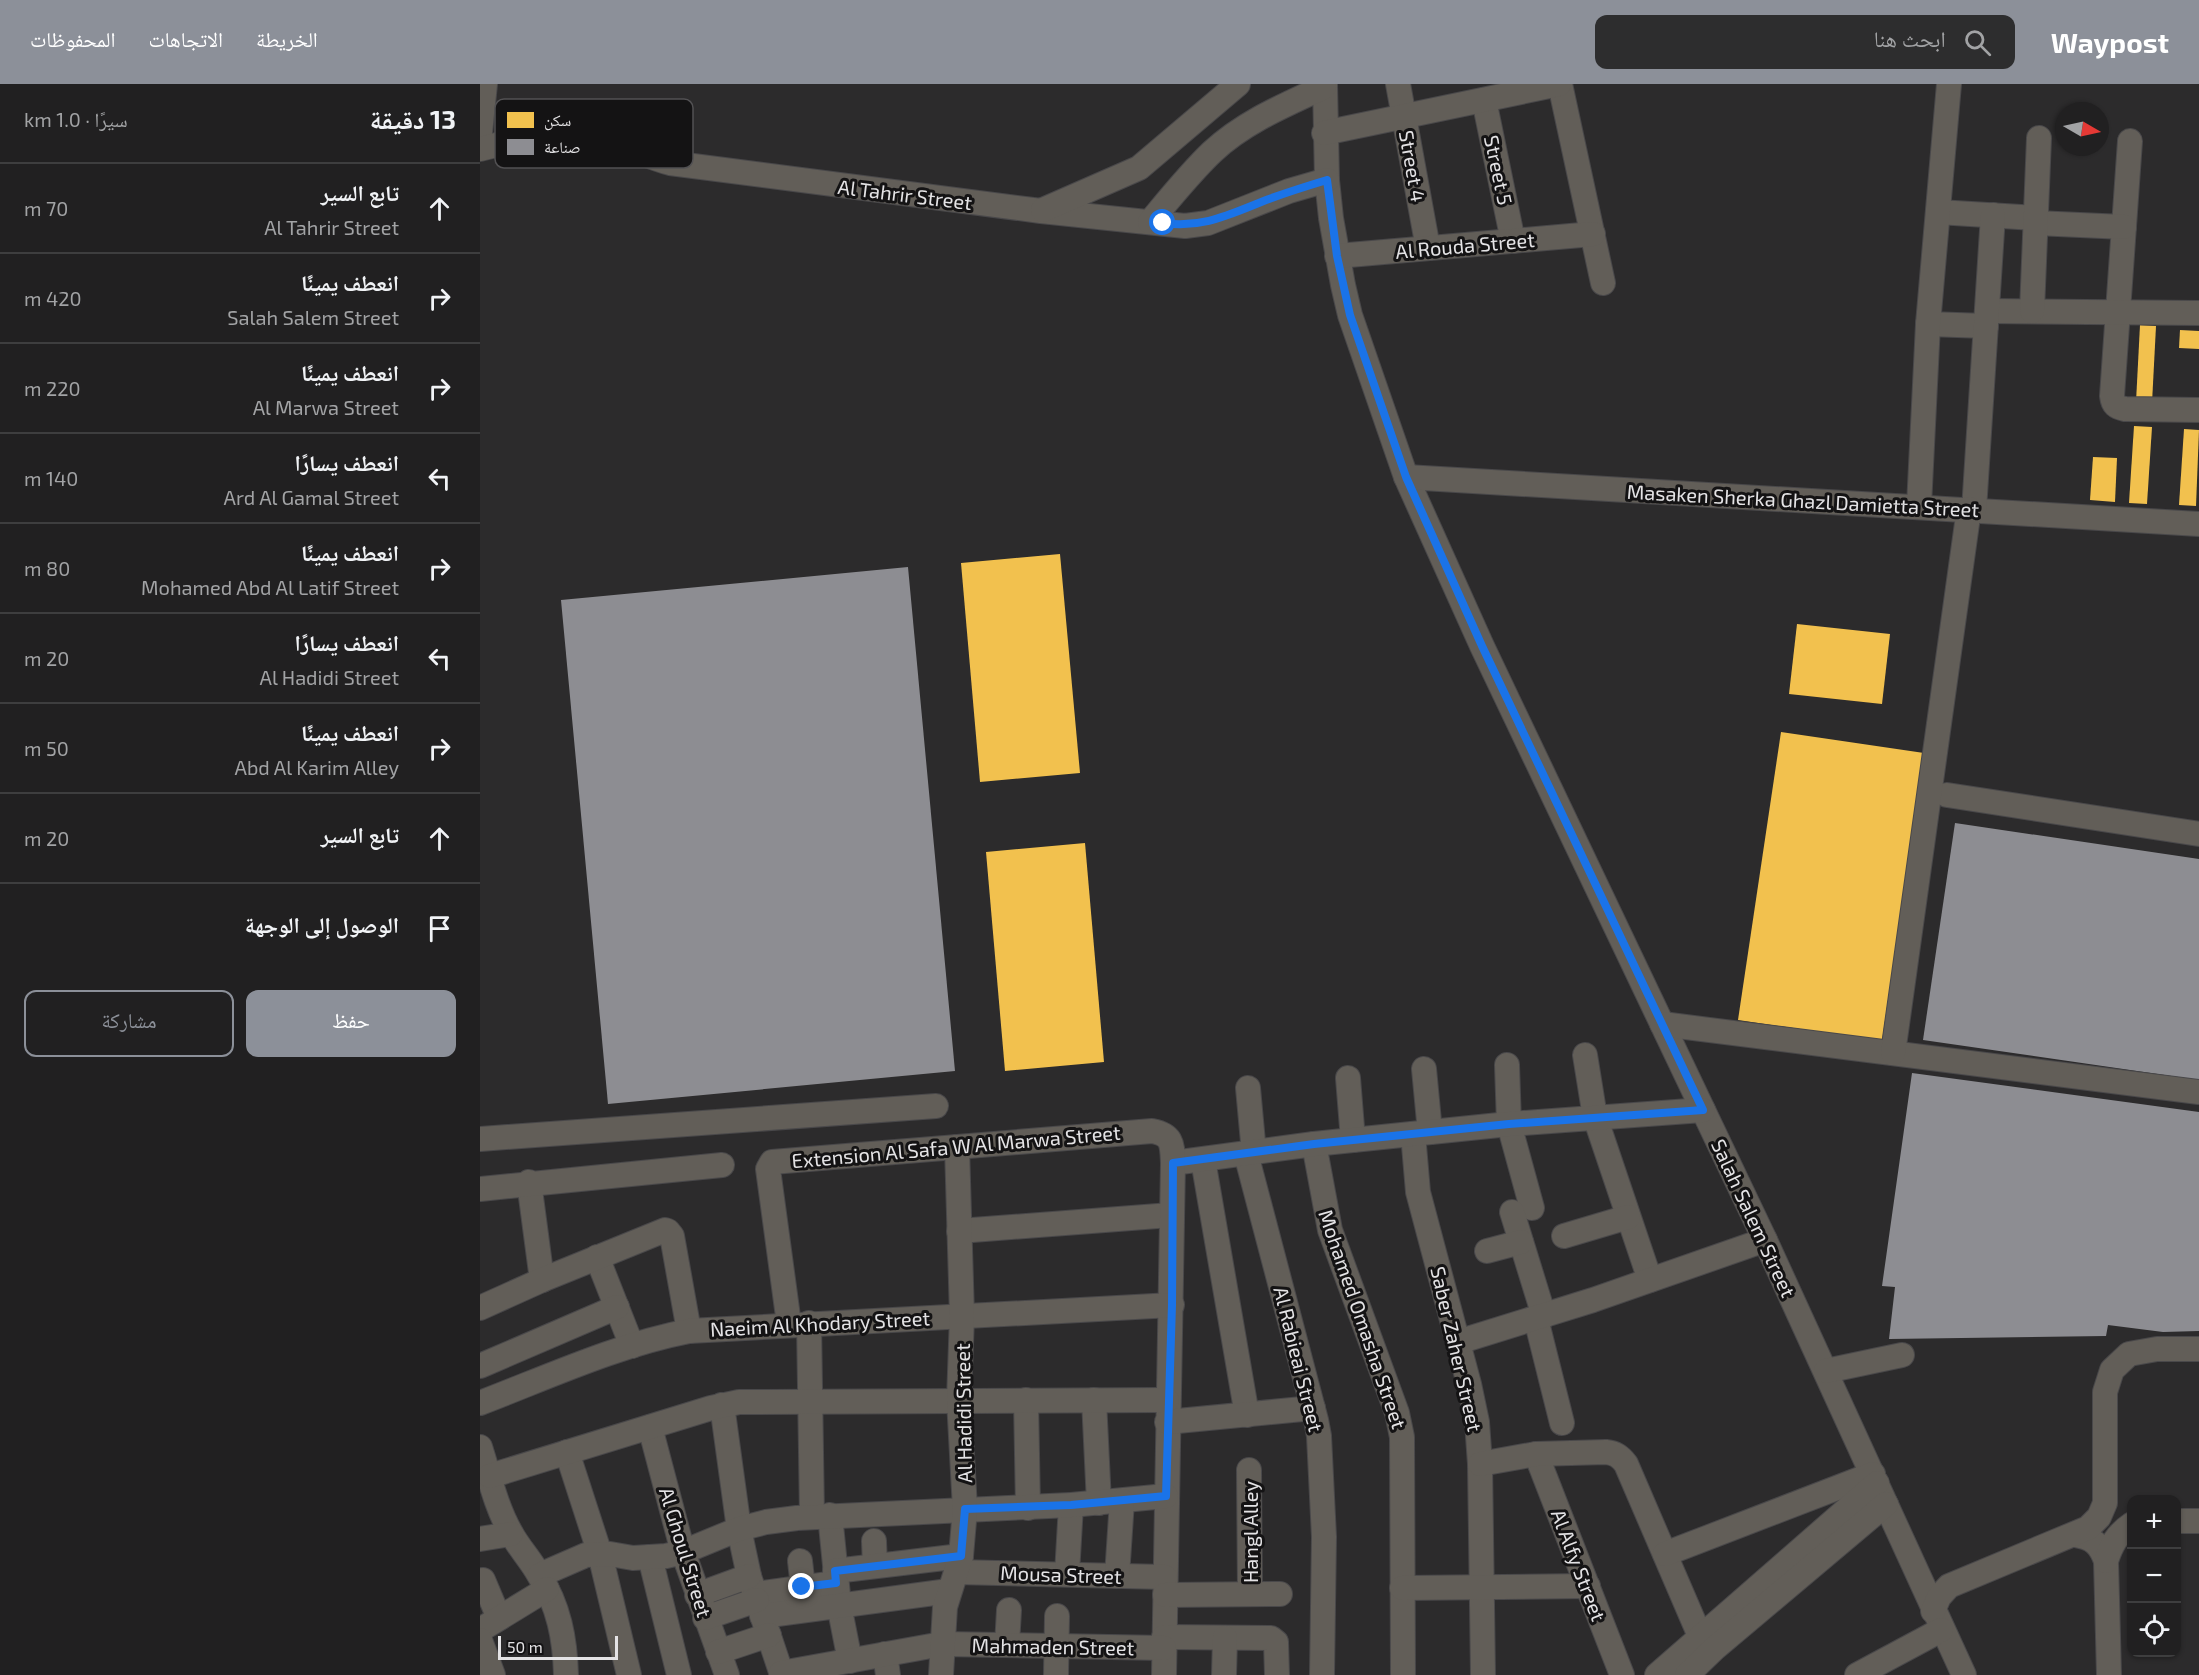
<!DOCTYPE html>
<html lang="ar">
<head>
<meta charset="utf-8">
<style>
  :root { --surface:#212021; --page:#2d2d2e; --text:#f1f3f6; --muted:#a2a3a5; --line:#3e3e3f; --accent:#8c9099 }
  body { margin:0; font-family:"Exo 2","Noto Naskh Arabic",sans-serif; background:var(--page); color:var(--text); direction:rtl }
  .controls { position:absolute; right:18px; bottom:18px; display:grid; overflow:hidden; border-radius:12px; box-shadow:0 2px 4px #0004 }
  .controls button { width:54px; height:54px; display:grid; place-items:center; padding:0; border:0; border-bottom:2px solid var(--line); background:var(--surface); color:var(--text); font:30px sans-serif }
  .compass { position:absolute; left:1575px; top:18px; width:54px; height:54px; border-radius:50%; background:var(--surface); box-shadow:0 2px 4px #0004; rotate:99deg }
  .scale { position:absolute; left:18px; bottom:15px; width:120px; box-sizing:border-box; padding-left:6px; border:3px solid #e4e3e5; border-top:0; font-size:16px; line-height:21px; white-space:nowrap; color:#e4e3e5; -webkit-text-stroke:4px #141314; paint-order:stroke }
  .stop { position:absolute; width:18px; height:18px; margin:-14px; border:4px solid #1a73e8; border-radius:50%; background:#fff }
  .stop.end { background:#1a73e8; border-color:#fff; box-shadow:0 2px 6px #0008 }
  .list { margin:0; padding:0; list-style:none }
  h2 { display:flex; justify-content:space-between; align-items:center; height:78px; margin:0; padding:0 24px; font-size:26px }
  h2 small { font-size:20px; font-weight:400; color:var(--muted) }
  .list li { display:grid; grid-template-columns:39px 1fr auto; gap:18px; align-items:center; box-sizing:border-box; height:90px; padding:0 24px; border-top:2px solid var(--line) }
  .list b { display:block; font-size:22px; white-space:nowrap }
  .list p { margin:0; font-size:20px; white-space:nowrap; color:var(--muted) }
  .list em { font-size:20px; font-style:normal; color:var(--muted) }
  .actions { display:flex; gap:12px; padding:18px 24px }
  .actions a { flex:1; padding:14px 0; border:2px solid var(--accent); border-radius:12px; text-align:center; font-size:21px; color:var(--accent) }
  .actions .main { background:var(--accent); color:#fff }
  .icon { flex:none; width:33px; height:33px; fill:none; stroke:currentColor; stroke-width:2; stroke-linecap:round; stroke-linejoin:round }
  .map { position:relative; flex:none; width:1719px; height:1591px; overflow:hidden; direction:ltr }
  header { display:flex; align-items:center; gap:36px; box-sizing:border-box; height:84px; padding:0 30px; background:var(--accent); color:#fff }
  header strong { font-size:28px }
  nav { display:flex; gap:33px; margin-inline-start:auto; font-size:21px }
  .search { width:420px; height:54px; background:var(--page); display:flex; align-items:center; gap:15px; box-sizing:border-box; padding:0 21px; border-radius:12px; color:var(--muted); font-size:22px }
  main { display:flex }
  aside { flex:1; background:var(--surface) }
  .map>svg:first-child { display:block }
  .homes { fill:#f2c14e }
  .industry { fill:#8d8d92 }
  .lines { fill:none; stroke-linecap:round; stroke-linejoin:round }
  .minor-casing { stroke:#49484a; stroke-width:26 }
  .minor { stroke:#625e58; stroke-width:24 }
  .route { stroke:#1a73e8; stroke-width:8 }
  .labels { text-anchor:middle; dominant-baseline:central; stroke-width:6; stroke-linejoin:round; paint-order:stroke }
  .street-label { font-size:20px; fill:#e4e3e5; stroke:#141314 }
  .key { fill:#141314; stroke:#525153; stroke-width:1.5 }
  .key-label { font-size:16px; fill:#e4e3e5 }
</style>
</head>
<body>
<header>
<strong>Waypost</strong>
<div class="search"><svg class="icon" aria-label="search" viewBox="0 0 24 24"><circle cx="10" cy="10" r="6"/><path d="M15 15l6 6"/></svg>ابحث هنا</div>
<nav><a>الخريطة</a><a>الاتجاهات</a><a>المحفوظات</a></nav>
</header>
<main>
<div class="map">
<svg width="1719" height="1591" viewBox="0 0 1719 1591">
  <rect width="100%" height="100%" fill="#2c2b2c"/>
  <g class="homes">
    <path d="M1660 241 1676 242 1672 319 1656 318Z"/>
    <path d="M1700 246 1719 247V265L1699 264Z"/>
    <path d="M1654 342 1672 343 1667 420 1649 419Z"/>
    <path d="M1704 345 1719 346 1716 422 1699 421Z"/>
    <path d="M1613 373 1637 374 1635 418 1610 416Z"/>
    <path d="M580 470 600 689 500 698 481 479Z"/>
    <path d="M1317 540 1410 550 1402 620 1309 610Z"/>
    <path d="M1301 648 1444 669 1402 957 1258 936Z"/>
    <path d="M605 759 624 978 525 987 506 768Z"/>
  </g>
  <g class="industry">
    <path d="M428 483 475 987 128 1020 81 516Z"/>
    <path d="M1475 739 1719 775V996L1443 956Z"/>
    <path d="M1432 989 1719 1028V1247L1683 1248 1628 1241 1626 1252 1409 1255 1415 1203 1402 1202Z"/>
  </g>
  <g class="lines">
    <g class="minor-casing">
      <g id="minor">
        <path d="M845 0 847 96 851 134 863 201 870 231 926 393 1002 562 1285 1156 1484 1591"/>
        <path d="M918 0 948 164"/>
        <path d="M1080 0 1123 199"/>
        <path d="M1004 16 1033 157"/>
        <path d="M0 49 5 0"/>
        <path d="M844 49 1079 0"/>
        <path d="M1650 57 1632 312C1633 321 1636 323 1645 325L1719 326"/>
        <path d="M0 65 16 61 123 56C146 61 167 73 190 79L561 127 705 142 728 139 809 107 847 96"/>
        <path d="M563 126 659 84 758 0"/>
        <path d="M1458 128 1556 134"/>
        <path d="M670 138C690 114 710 89 732 68 764 38 805 21 844 3"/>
        <path d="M1556 139 1644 143"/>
        <path d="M857 172 1113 150"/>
        <path d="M1507 227 1719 229"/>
        <path d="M1552 227 1559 54"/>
        <path d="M1448 240 1506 242"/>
        <path d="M926 393 1719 440"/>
        <path d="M1439 422 1448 240 1469 0"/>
        <path d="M1494 426 1513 131"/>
        <path d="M1467 711 1719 750"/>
        <path d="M1182 940 1719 1008"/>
        <path d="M1413 969 1489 425"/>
        <path d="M1105 971 1115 1033 1170 1196"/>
        <path d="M1027 981 1029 1040 1052 1124"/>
        <path d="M944 985 950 1048"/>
        <path d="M868 994 873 1056"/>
        <path d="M768 1004 774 1069"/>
        <path d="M933 1050 938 1108 989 1300 997 1338 1000 1380 1003 1591"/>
        <path d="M0 1055 456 1022"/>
        <path d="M834 1060 850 1146 917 1329 922 1353 923 1591"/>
        <path d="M766 1070 836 1336 839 1352 844 1453 842 1591"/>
        <path d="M723 1076 767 1331"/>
        <path d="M693 1079 834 1060 1029 1040 1223 1026"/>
        <path d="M49 1098 62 1196"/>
        <path d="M0 1105 242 1081"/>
        <path d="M1032 1128 1064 1232"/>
        <path d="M479 1147 691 1131"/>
        <path d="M1084 1152 1148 1133"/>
        <path d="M1007 1167 1041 1158"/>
        <path d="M117 1173 152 1262"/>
        <path d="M0 1224 62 1196 185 1146 188 1147 192 1152 209 1247"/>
        <path d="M1056 1235 1082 1339"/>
        <path d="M329 1239 332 1432"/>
        <path d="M309 1240 288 1085 292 1078 672 1047C693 1051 692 1060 693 1079L684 1591"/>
        <path d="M978 1258 1113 1216 1285 1156"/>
        <path d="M0 1282 137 1223"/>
        <path d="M1346 1287 1422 1271"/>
        <path d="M546 1316 548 1424"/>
        <path d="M614 1316 619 1419"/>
        <path d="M0 1319C68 1293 137 1261 209 1247L692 1221"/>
        <path d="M242 1321 259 1445 269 1492 302 1591"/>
        <path d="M687 1338 833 1324"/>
        <path d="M170 1343 203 1468 247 1591"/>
        <path d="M0 1363C9 1391 16 1423 31 1449 39 1464 51 1476 59 1491 79 1522 85 1555 86 1591"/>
        <path d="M87 1368 120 1470 149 1591"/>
        <path d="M1056 1370 1142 1591"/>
        <path d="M1000 1380 1056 1370 1126 1368C1135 1369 1140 1372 1146 1380L1220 1552"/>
        <path d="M769 1386 770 1510"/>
        <path d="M10 1392 231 1324 259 1318 687 1316"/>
        <path d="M350 1431 359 1521 370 1577"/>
        <path d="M1696 1437H1719"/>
        <path d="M1595 1451C1613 1454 1620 1460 1626 1477L1629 1591"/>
        <path d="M0 1455 31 1450"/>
        <path d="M394 1457 395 1482"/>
        <path d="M1185 1470 1393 1390"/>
        <path d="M170 1473 199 1591"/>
        <path d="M320 1477 323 1503"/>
        <path d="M1626 1477C1631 1461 1637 1450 1652 1440"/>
        <path d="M355 1487 481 1472"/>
        <path d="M476 1488 685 1493"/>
        <path d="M587 1490 591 1421"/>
        <path d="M60 1491 106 1471 130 1470 153 1474 186 1472 203 1468 259 1445 286 1438 317 1434 591 1421 686 1412"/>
        <path d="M637 1492 642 1417"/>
        <path d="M3 1496 19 1534"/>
        <path d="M922 1504 1108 1502"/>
        <path d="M275 1510 356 1499"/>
        <path d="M217 1511 269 1492"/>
        <path d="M685 1511 800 1510"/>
        <path d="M1453 1527 1459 1513 1469 1502 1608 1444 1619 1433 1625 1419V1308L1632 1286 1649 1270 1677 1265H1719"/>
        <path d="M282 1532 469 1507"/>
        <path d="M225 1534 277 1516"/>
        <path d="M0 1546 67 1505"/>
        <path d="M684 1553 791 1554 796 1558 797 1591"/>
        <path d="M0 1556 13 1591"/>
        <path d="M527 1561 529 1526"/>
        <path d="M238 1568 289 1551"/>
        <path d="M405 1570 408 1591"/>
        <path d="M301 1589 462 1560 684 1564"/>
        <path d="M461 1591 465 1523 481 1472 485 1425 479 1316 482 1232 477 1063"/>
        <path d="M576 1591 577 1532"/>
        <path d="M744 1591 745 1554"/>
        <path d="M1177 1591 1397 1399"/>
        <path d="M1207 1591 1235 1564 1406 1420"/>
        <path d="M1377 1591 1461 1546"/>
      </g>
    </g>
    <use href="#minor" class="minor"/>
  </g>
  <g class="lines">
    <path class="route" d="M322 1503 356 1499 355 1487 481 1472 485 1425 591 1421 686 1412 692 1221 693 1079 834 1060 1029 1040 1223 1026 1002 562 926 393 870 231 857 172 847 96C827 102 808 108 789 115 752 129 724 145 683 139"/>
  </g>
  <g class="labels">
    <g class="street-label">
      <text transform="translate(933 82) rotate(80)">Street 4</text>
      <text transform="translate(1019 86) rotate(78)">Street 5</text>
      <text transform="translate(425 110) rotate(7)">Al Tahrir Street</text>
      <text transform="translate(985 161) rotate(-5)">Al Rouda Street</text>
      <text transform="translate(1323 416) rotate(3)">Masaken Sherka Ghazl Damietta Street</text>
      <text transform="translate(476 1062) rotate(-5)">Extension Al Safa W Al Marwa Street</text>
      <text transform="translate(1274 1134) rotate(65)">Salah Salem Street</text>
      <text transform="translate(883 1235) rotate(71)">Mohamed Omasha Street</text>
      <text transform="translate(340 1239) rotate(-3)">Naeim Al Khodary Street</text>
      <text transform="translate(977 1265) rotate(77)">Saber Zaher Street</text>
      <text transform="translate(819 1275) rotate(76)">Al Rabieai Street</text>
      <text transform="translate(483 1329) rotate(-91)">Al Hadidi Street</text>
      <text transform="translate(770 1448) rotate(-90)">Hangl Alley</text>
      <text transform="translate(206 1468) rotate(73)">Al Ghoul Street</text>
      <text transform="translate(1099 1481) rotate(69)">Al Alfy Street</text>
      <text transform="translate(581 1490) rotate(2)">Mousa Street</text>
      <text transform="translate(573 1562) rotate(1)">Mahmaden Street</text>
    </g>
  </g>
  <rect x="15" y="15" width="198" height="69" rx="9" class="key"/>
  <rect x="27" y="28" width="27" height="16" fill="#f2c14e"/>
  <rect x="27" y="55" width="27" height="16" fill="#8d8d92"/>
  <g class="key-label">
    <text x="64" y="42">سكن</text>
    <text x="64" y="69">صناعة</text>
  </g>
</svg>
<div class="controls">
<button>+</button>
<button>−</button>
<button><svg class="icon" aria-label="locate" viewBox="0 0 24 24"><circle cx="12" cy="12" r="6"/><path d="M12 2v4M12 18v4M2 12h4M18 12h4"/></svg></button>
</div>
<svg class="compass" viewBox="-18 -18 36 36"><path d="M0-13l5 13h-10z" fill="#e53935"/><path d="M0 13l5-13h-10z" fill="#a2a3a5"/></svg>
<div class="scale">50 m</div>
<div class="stop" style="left:683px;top:139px"></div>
<div class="stop end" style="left:322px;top:1503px"></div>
</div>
<aside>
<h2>13 دقيقة<small>سيرًا · 1.0 km</small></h2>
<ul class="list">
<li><svg class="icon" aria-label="ahead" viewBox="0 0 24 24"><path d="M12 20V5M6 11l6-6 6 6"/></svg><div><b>تابع السير</b><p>Al Tahrir Street</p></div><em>70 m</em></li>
<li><svg class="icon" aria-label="right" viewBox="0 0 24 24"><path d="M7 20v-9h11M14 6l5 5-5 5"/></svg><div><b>انعطف يمينًا</b><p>Salah Salem Street</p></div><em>420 m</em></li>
<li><svg class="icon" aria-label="right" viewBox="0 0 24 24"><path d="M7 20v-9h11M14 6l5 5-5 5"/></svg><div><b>انعطف يمينًا</b><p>Al Marwa Street</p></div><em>220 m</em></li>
<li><svg class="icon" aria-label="left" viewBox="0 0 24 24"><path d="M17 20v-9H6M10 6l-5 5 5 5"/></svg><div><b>انعطف يسارًا</b><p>Ard Al Gamal Street</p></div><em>140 m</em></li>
<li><svg class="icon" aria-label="right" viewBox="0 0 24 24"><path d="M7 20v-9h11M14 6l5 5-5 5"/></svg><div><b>انعطف يمينًا</b><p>Mohamed Abd Al Latif Street</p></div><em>80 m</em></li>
<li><svg class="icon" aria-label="left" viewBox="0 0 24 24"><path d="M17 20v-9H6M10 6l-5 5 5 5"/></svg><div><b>انعطف يسارًا</b><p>Al Hadidi Street</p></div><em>20 m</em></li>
<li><svg class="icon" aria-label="right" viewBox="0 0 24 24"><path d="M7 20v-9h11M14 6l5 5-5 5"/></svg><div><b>انعطف يمينًا</b><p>Abd Al Karim Alley</p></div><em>50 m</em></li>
<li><svg class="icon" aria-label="ahead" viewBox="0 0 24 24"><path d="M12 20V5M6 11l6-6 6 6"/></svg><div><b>تابع السير</b></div><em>20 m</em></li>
<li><svg class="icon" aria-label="arrive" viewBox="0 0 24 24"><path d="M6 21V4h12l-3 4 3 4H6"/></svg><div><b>الوصول إلى الوجهة</b></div></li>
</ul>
<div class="actions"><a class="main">حفظ</a><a>مشاركة</a></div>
</aside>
</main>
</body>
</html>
